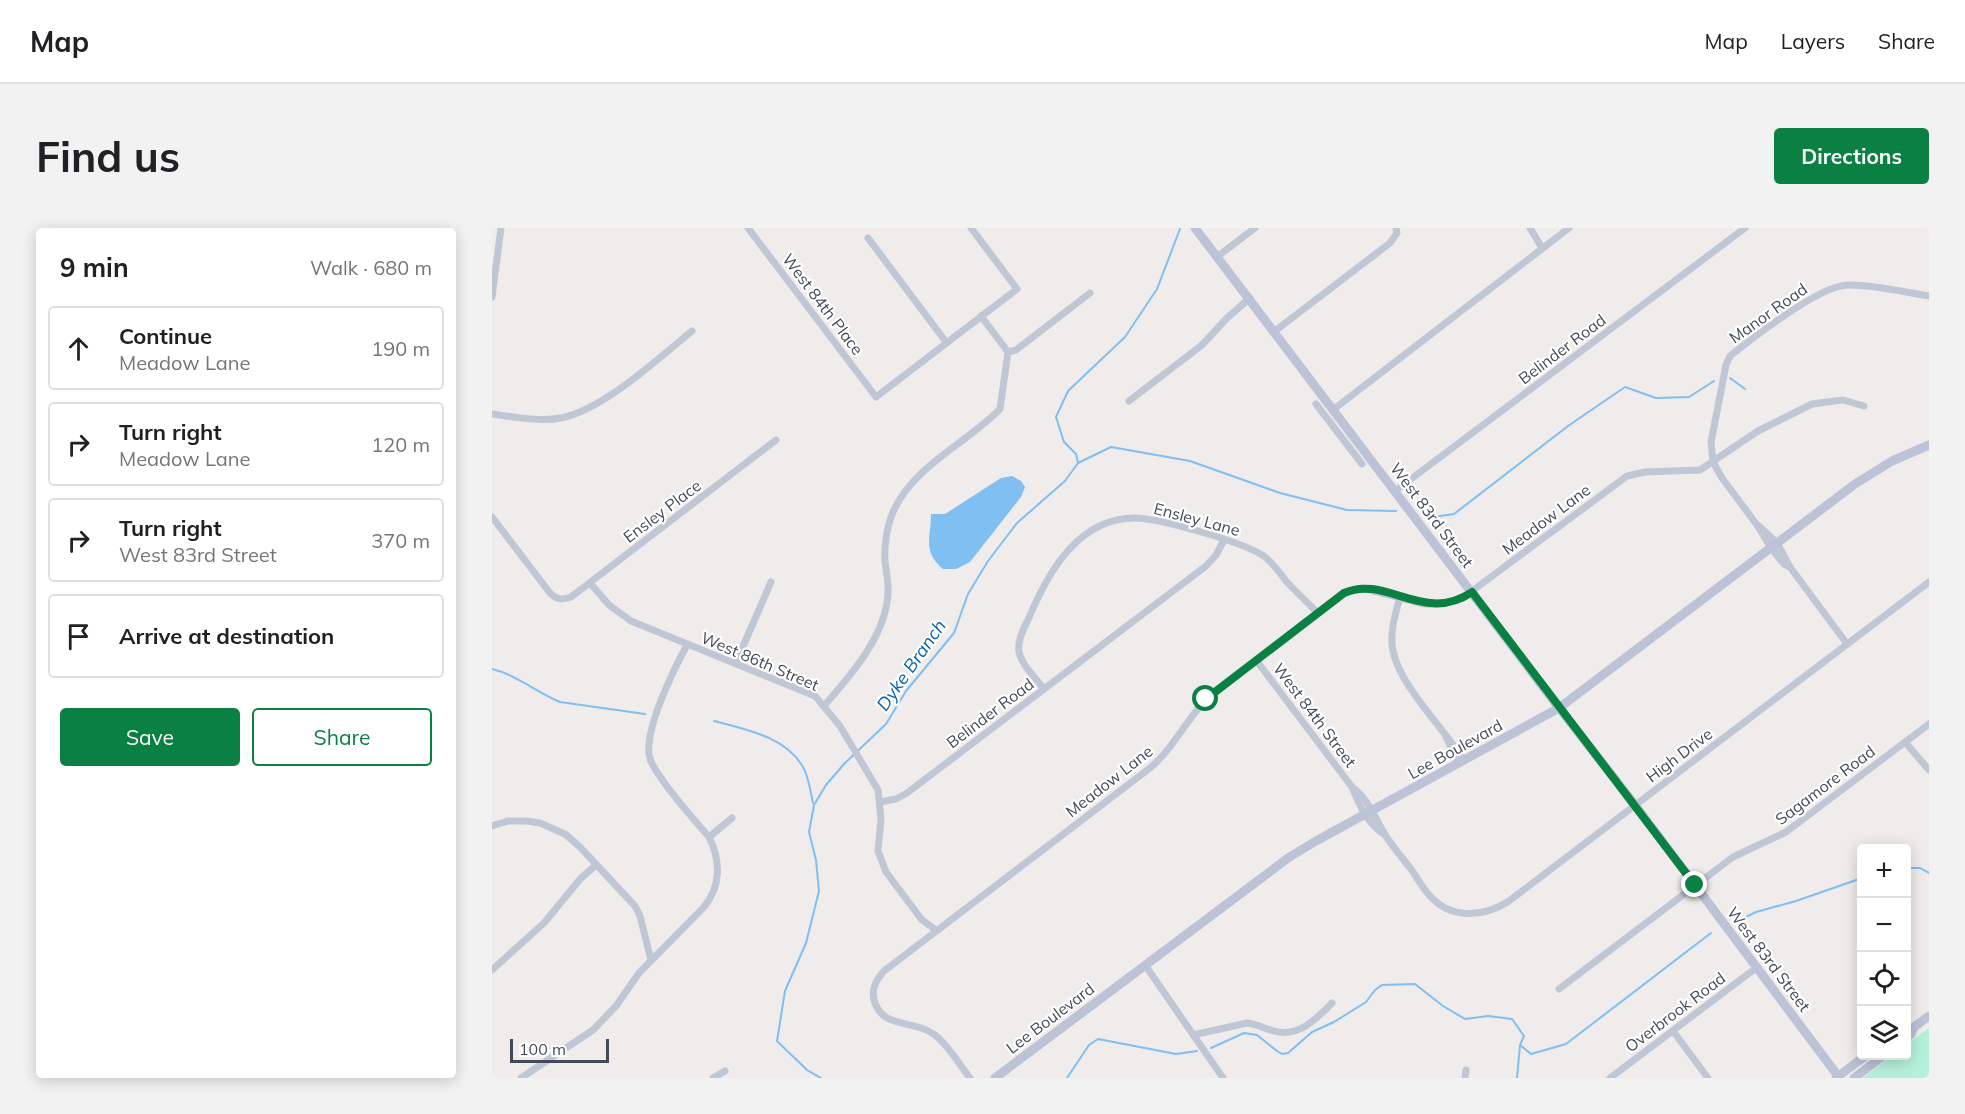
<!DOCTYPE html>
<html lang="en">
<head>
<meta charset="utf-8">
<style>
  :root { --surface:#fff; --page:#f2f2f2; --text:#202124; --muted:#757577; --line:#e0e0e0; --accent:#0b8043 }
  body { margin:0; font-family:Mulish,sans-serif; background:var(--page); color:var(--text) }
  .controls { position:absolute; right:18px; bottom:18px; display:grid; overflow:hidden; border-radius:6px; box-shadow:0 3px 15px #0003 }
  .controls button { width:54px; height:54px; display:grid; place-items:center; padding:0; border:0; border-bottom:2px solid var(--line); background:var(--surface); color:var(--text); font:30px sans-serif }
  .scale { position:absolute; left:18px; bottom:15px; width:99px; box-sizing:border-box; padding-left:6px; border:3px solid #434a5a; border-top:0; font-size:16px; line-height:21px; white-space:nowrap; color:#434a5a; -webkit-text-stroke:4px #fff; paint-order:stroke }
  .stop { position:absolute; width:18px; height:18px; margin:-14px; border:4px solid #0b8043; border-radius:50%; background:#fff }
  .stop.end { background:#0b8043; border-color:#fff; box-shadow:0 2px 6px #0008 }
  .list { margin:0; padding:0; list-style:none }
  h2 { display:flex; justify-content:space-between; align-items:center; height:78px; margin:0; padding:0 24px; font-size:26px }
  h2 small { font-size:20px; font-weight:400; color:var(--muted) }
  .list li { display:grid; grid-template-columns:39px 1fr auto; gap:18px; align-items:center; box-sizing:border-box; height:84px; margin:0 12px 12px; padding:0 12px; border:2px solid var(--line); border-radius:6px }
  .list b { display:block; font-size:22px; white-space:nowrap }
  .list p { margin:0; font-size:20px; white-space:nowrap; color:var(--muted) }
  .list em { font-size:20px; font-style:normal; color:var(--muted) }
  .actions { display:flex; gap:12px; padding:18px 24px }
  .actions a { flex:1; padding:14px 0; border:2px solid var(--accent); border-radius:6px; text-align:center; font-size:21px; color:var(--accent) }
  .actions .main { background:var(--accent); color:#fff }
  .icon { flex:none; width:33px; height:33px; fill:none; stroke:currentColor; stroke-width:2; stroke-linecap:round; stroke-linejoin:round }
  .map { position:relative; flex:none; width:1437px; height:850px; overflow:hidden; border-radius:6px }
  header { display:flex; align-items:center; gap:36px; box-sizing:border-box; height:84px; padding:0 30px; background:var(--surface); border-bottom:2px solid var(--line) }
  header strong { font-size:28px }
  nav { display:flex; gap:33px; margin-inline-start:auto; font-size:21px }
  .intro { display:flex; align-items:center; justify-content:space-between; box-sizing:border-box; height:144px; padding:0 36px }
  h1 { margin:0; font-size:42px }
  .button { padding:15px 27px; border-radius:6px; background:var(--accent); color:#fff; font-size:21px; font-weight:700 }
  main { display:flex; gap:36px; padding:0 36px }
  aside { flex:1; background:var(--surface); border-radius:6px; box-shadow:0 3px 15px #0003 }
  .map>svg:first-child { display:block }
  .green { fill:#b5f1da }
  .water { fill:#7fbff1 }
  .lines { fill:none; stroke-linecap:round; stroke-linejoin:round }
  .stream { stroke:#7fbff1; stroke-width:2 }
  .street { stroke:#c0c7d4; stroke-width:7 }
  .secondary { stroke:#bcc3d7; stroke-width:9 }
  .route { stroke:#0b8043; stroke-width:8 }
  .labels { text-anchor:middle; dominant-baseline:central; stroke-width:4.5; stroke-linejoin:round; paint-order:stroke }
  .street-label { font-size:16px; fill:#434a5a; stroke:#fff }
  .water-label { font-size:18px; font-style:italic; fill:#0362ad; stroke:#fff }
</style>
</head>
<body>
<header>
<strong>Map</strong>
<nav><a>Map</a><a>Layers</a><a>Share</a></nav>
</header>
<div class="intro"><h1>Find us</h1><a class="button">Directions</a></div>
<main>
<aside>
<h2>9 min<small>Walk · 680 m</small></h2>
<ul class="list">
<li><svg class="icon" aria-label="ahead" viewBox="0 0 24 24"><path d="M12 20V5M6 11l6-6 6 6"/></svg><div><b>Continue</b><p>Meadow Lane</p></div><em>190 m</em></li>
<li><svg class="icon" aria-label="right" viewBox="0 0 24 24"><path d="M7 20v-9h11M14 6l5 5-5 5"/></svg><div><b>Turn right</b><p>Meadow Lane</p></div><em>120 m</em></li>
<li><svg class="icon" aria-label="right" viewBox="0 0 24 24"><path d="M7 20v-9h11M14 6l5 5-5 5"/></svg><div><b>Turn right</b><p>West 83rd Street</p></div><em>370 m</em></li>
<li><svg class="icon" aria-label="arrive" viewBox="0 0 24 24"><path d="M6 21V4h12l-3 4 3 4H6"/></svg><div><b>Arrive at destination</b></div></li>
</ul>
<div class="actions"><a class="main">Save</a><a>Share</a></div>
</aside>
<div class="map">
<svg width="1437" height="850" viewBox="0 0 1437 850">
  <rect width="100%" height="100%" fill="#efeceb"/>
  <path class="green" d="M1437 800V850H1371L1400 828H1414L1415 816Z"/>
  <path class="water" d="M520 248 529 253 533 259 529 269 478 334 464 341H451C430 323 439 310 439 286H453L509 250Z"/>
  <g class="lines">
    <g class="stream">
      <path d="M1238 150 1253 161"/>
      <path d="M586 235 619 219 698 233 788 265 855 282 904 283"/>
      <path d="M941 289 962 286 1076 198 1133 159 1164 170 1197 169 1222 153"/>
      <path d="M0 441C25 447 44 464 68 474L153 486"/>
      <path d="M222 493C254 501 298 510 313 543 317 553 319 565 321 575"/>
      <path d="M1414 640H1428L1437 645"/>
      <path d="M1246 693 1264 684 1304 673 1370 650"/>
      <path d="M719 820 752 805 765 807 785 823 790 826 796 825 820 804 842 794 874 774 883 762 890 757 923 756 951 778 973 791 996 788 1020 791 1032 808 1028 817 1039 826 1074 816 1219 705"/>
      <path d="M329 850 315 842 285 813 293 763 314 715 327 663 324 632 317 604 322 577 334 557 352 536 394 496 414 463 462 405 476 366 496 333 525 295 573 253 586 235 584 226 572 214 564 189 576 163 633 109 665 61 688 1"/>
      <path d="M575 850 597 817 606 811 684 826 705 823"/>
      <path d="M1025 850 1028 817"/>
    </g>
    <g class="street">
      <path d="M256 0 384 169 525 61 479 0"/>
      <path d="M1038 0 1050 20"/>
      <path d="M376 10 454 114"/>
      <path d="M726 28 763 0"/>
      <path d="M0 69 9 0"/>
      <path d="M489 88 516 124"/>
      <path d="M783 103 898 15 905 5 904 0"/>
      <path d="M516 124 524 122 598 65"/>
      <path d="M637 173 710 117 735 90 758 70"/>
      <path d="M824 176 870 236"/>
      <path d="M842 181 1077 0"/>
      <path d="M0 186C23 189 47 194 69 190 111 182 167 130 200 103"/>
      <path d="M903 263 1253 0"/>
      <path d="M0 289 58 365C65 372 70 372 79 369L284 212"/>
      <path d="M1267 298 1285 315 1298 339 1355 416"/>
      <path d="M1298 339 1292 336 1279 320 1265 297 1230 250 1221 234 1219 214 1234 137 1238 128C1262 109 1327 58 1355 57 1380 56 1411 64 1437 68"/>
      <path d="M98 355 117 377 139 393 323 468 348 498 386 562 389 591 386 623 394 644 430 692 444 702"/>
      <path d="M908 369C904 384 899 399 900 415 902 454 953 500 972 533"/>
      <path d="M764 432 860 559C877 571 883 591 894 608 901 619 910 630 919 641 926 651 932 663 941 671 962 692 994 688 1017 673L1437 354"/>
      <path d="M245 436 249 423 279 354"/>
      <path d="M552 461C544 450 530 438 527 424 525 410 534 397 539 385 558 341 588 290 643 290 667 290 755 315 773 329 782 336 787 344 794 353 804 364 815 374 826 385"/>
      <path d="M332 478C359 447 394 408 396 365 397 355 394 344 393 333 392 318 395 298 401 284 422 237 474 216 508 181L516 124"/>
      <path d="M954 509 967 536"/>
      <path d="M1413 514 1437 542"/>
      <path d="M861 561C867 577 877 597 892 606"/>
      <path d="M388 574 404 571 415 565 714 338 724 327 732 312"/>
      <path d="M0 598 16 593H35L48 595 73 606 87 618 143 678 148 688 159 732"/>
      <path d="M217 609 240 590"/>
      <path d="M653 737 731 850"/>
      <path d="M0 742 52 695 89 650 104 637"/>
      <path d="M1067 761 1241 629 1294 604 1437 496"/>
      <path d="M1181 803 1216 850"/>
      <path d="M701 807 755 795C765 796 773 801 782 803 807 810 824 791 840 775"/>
      <path d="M29 850 101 802 124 778 147 745 212 679C229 658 229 633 217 609 202 592 165 550 158 531 150 505 182 441 195 417"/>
      <path d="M221 850 233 843"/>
      <path d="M478 850C467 836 457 818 443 807 423 791 390 802 382 772 379 760 385 751 392 743L658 540C683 519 696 488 720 465L852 365 870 360 932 376C947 377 958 374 972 369L1135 248 1153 244 1208 242 1266 203 1320 176 1351 172 1372 178"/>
      <path d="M973 850 974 842"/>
      <path d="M1118 850 1264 740"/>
    </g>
    <g class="secondary">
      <path d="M703 0 1061 472 1143 577 1346 848"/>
      <path d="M1414 810 1419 806 1422 799 1437 788"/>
      <path d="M503 850 796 630 824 613 1067 480 1363 256 1400 233 1437 217"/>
      <path d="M1344 850 1373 828"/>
      <path d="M1362 850 1391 828"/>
    </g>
  </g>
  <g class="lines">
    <path class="route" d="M714 471 852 365C894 346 932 397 980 364L1203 657"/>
  </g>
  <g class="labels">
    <g class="street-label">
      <text transform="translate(331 76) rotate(53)">West 84th Place</text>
      <text transform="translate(1276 85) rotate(-35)">Manor Road</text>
      <text transform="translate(1070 121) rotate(-37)">Belinder Road</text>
      <text transform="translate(170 283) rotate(-37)">Ensley Place</text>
      <text transform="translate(940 287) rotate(53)">West 83rd Street</text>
      <text transform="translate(705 291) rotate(15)">Ensley Lane</text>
      <text transform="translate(1054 291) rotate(-37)">Meadow Lane</text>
      <text transform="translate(268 433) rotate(23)">West 86th Street</text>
      <text transform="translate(498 485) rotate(-37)">Belinder Road</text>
      <text transform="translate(823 487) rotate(53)">West 84th Street</text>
      <text transform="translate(963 521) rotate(-29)">Lee Boulevard</text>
      <text transform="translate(1187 527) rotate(-37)">High Drive</text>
      <text transform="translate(617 553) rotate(-38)">Meadow Lane</text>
      <text transform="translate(1333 557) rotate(-37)">Sagamore Road</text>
      <text transform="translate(1277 731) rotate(53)">West 83rd Street</text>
      <text transform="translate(1183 784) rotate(-37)">Overbrook Road</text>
      <text transform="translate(558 790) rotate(-37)">Lee Boulevard</text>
    </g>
    <g class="water-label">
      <text transform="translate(419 437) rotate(-55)">Dyke Branch</text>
    </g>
  </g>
</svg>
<div class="controls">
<button>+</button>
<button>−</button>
<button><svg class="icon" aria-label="locate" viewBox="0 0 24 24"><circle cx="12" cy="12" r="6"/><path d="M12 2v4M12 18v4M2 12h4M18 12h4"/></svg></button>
<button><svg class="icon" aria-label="layers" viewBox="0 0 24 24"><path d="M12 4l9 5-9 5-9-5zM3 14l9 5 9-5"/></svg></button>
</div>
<div class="scale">100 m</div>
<div class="stop" style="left:714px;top:471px"></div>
<div class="stop end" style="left:1203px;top:657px"></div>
</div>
</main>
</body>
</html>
